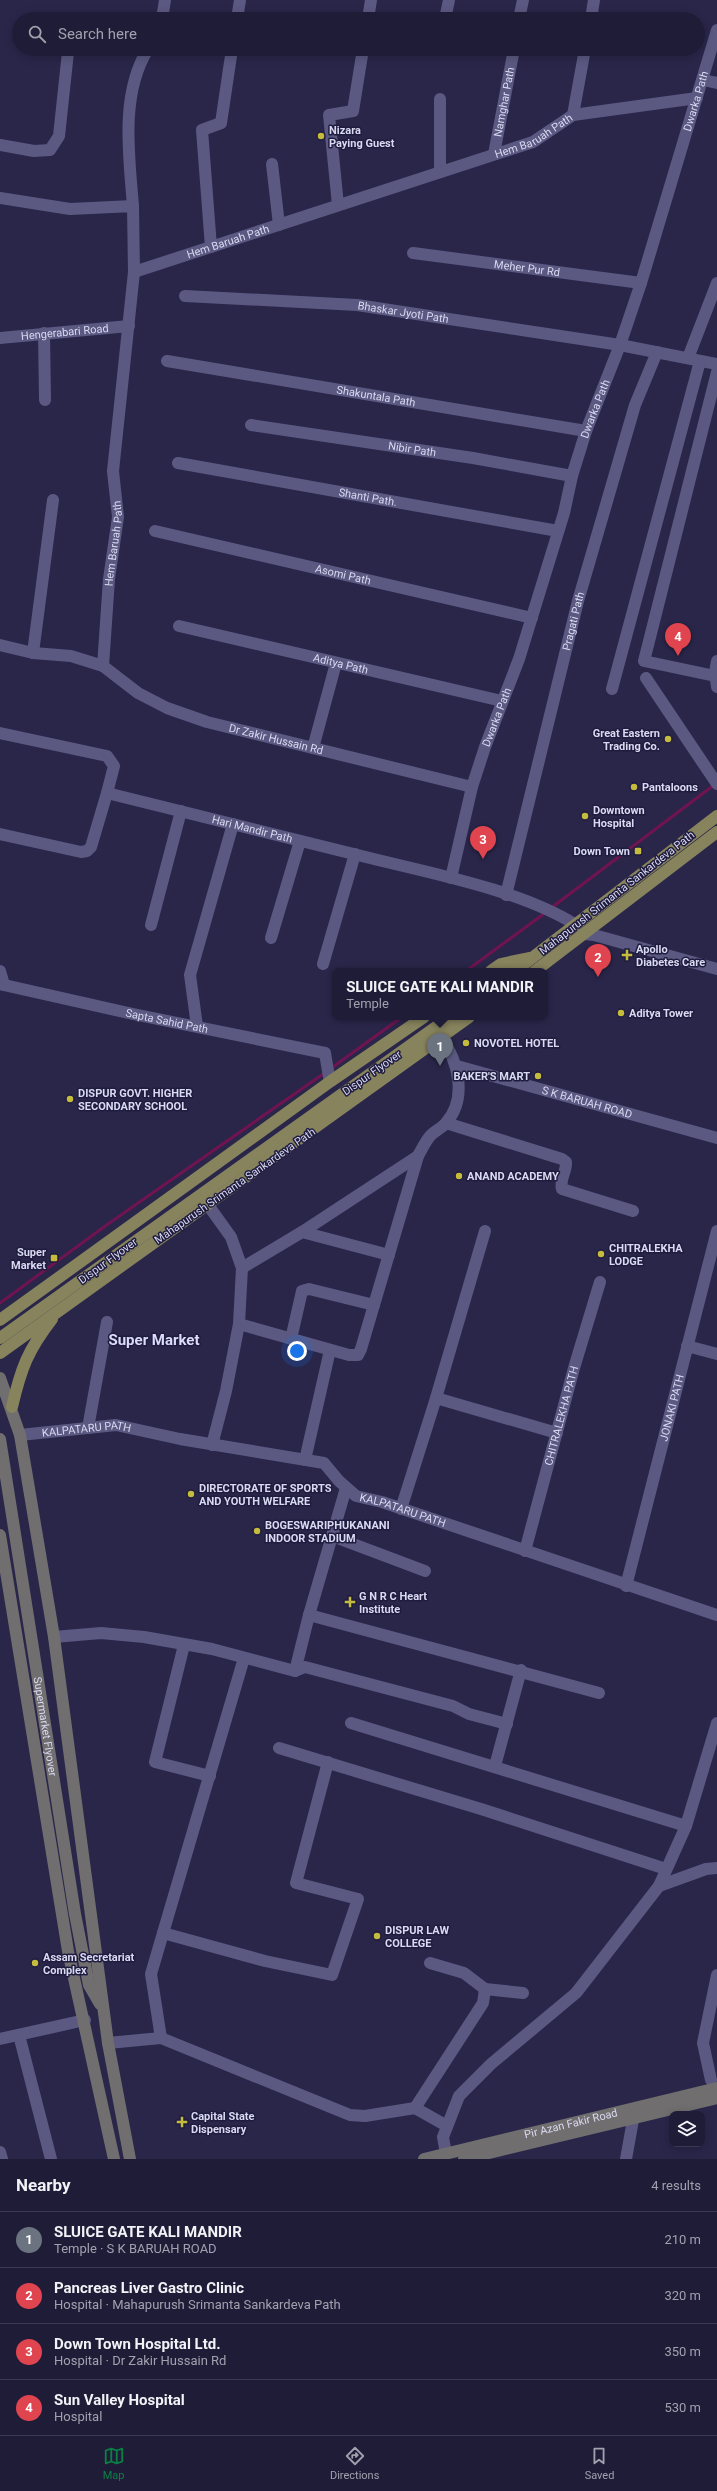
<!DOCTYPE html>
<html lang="en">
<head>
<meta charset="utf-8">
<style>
  :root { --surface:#1f1c38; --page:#272540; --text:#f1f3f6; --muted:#a1a1ae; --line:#3c3a53; --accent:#0b8043 }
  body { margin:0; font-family:Roboto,sans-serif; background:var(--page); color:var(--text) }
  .controls { position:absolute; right:12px; bottom:12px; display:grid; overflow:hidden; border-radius:8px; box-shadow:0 2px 10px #0003 }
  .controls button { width:36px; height:36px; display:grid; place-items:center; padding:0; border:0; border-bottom:1px solid var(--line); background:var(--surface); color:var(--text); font:20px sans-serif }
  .you { position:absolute; left:297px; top:1351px; width:14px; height:14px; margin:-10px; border:3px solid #fff; border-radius:50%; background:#1a73e8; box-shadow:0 0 0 6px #1a73e833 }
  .badge { display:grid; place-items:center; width:26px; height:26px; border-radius:50%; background:var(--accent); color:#fff; font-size:13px; font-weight:700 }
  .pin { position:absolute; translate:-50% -33px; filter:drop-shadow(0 1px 2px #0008) }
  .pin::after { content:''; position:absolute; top:21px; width:14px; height:12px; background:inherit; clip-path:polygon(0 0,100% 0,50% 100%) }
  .popup { position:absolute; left:332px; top:968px; width:216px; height:52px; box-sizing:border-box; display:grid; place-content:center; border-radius:8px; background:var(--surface); filter:drop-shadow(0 1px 3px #0005); font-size:13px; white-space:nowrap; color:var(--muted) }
  .popup b { font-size:15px; color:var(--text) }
  .popup::after { content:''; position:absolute; left:50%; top:100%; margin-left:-8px; border:8px solid transparent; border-top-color:var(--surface) }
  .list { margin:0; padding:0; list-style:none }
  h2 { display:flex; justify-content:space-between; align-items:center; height:52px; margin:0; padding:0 16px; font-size:17px }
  h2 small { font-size:13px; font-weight:400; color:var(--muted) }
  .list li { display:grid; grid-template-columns:26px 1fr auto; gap:12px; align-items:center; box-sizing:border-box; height:56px; padding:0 16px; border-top:1px solid var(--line) }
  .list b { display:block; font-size:15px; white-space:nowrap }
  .list p { margin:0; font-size:13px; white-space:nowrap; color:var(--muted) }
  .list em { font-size:13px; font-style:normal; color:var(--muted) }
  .icon { flex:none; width:22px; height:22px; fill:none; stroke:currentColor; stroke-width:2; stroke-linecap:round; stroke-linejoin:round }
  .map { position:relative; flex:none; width:717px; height:2159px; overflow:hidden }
  .search { position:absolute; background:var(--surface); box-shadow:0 2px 10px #0003; left:12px; right:12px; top:12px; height:44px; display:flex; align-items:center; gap:10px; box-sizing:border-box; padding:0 14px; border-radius:22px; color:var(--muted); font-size:15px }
  .sheet { height:276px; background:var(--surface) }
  nav { display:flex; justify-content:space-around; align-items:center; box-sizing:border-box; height:56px; border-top:1px solid var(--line); background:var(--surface); font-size:11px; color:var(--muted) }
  nav a { display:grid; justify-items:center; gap:2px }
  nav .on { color:var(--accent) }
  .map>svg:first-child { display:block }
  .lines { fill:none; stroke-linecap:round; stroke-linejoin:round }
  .stream { stroke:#6f1450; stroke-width:3 }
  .street { stroke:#5b5982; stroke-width:12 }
  .secondary { stroke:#716e6f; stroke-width:12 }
  .primary { stroke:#87835d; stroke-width:12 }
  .poi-dot { fill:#c5bc3d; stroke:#1f1c3f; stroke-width:1.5 }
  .labels { text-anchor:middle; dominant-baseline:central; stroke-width:3; stroke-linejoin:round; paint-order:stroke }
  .street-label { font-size:11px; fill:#d9d9f1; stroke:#1f1c3f }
  .poi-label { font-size:11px; font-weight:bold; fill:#d9d9f1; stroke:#1f1c3f; text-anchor:start }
  .district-label { font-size:15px; font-weight:bold; fill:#dcdcf9; stroke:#1f1c3f }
</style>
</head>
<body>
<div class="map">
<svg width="717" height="2159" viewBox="0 0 717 2159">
  <rect width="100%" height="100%" fill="#29264a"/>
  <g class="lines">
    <g class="stream">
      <path d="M551 908 714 785"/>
      <path d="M466 971 545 913"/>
      <path d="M330 1069 402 1017"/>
      <path d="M0 1303 108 1224 326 1072"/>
    </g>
    <g class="street">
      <path d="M162 19 165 0"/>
      <path d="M237 19 240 0"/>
      <path d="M368 19 371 0"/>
      <path d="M445 19 449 0"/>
      <path d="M519 19 523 0"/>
      <path d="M591 19 594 0"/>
      <path d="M703 80 717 83"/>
      <path d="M573 115 585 49"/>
      <path d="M0 145 34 151 50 150 59 136 68 52"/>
      <path id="s1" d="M494 154 514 49"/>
      <path d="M272 164 279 225"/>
      <path d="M440 172V99"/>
      <path d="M0 198 70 209 133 206 134 272"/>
      <path d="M338 205 329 115 353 111 363 49"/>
      <path d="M133 206C129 155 120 94 148 49"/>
      <path d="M211 247 202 130 221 123 232 49"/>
      <path id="s2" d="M413 253 641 283"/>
      <path id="s3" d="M185 296 357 305 620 345 717 364"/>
      <path d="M44 333 45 400"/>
      <path id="s4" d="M0 338 129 326"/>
      <path d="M688 358 717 283"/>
      <path id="s5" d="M167 361 586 431"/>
      <path id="s6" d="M251 425 473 458 572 476"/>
      <path id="s7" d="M178 463 558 531"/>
      <path id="s8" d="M155 531 532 618"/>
      <path id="s9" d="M179 626 502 701"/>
      <path id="s10" d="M0 645 33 653 71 656 103 666 138 693 167 708 207 722 472 787 451 878"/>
      <path d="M33 653 53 500"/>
      <path d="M717 661 715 672 717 687"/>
      <path id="s11" d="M103 666 109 579 118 517 113 471 134 272 533 142 573 115 697 98"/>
      <path d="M715 676 644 661 717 372"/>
      <path d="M646 678 717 784"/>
      <path d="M612 689 700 361"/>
      <path id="s12" d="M0 733 107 756 114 766 107 793C198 815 288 838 378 860 440 875 524 892 576 925"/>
      <path d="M313 748 336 663"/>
      <path id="s13" d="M472 787 485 747 519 659 564 513 572 476 586 431 620 345 641 283 717 30"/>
      <path d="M0 834 81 852 87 851 91 847 107 793"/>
      <path id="s14" d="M506 895 578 601 635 405 657 352"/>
      <path d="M151 925 181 811"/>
      <path d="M585 934 594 935 717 969"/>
      <path d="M271 938 300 841"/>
      <path d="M323 964 355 854"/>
      <path d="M0 971 4 985"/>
      <path id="s15" d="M0 984 133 1014 325 1053 329 1077 331 1081"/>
      <path d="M197 1026 190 975 233 824"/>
      <path id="s16" d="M457 1066 717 1138"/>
      <path d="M446 1123 562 1159 566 1162C567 1171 559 1180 562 1189L633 1211"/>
      <path d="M208 1205 231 1237 242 1268 239 1324 226 1391 212 1445"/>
      <path d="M485 1231 436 1398 557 1433"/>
      <path d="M302 1232 418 1156"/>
      <path d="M242 1268 302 1232 389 1255"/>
      <path d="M239 1324 349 1355H358L361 1349 418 1156C422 1149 426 1140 431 1135 436 1130 442 1128 446 1123 468 1098 458 1061 441 1036"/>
      <path d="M291 1339 302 1291 309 1289 374 1305"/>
      <path d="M687 1346 717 1354"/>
      <path d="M88 1428 107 1322"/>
      <path id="s17" d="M20 1435 116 1425 180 1439 324 1463 339 1481 356 1496 382 1502 717 1615"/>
      <path d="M305 1460 330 1350"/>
      <path d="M401 1509 436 1398"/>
      <path d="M332 1536 425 1571"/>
      <path id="s18" d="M525 1551 574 1368 600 1282"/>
      <path id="s19" d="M626 1586 717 1231"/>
      <path d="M309 1615 599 1693"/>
      <path d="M54 1637 101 1633 144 1637 212 1649 295 1671 305 1667 453 1706 469 1714 507 1724"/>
      <path d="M184 1645 155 1762 210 1776"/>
      <path d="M295 1671 309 1615 346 1488"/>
      <path d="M351 1723 686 1826"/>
      <path d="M279 1748 481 1809 666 1869"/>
      <path d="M495 1766 521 1670"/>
      <path d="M659 1886 706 1869 717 1868"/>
      <path d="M163 1933 244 1658"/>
      <path d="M485 1989 523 1993"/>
      <path d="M19 2035 51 2159"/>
      <path d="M161 2038 350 2115 365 2116 415 2108 447 2126"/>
      <path d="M0 2039 85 2020"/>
      <path d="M108 2043 161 2038 151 1974 163 1933 265 1961 332 1975 358 1899 296 1883 328 1762"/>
      <path d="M711 2080 703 2043 717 1975"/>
      <path d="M415 2108 483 2003 485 1989 464 1973 430 1963"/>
      <path d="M0 2152 2 2159"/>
      <path d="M446 2154 443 2137 459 2096 491 2064 576 1993 659 1886 686 1826 717 1723"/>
      <path d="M626 2159 635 2109"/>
    </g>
    <g class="secondary">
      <path d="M0 1378 20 1435 54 1637 108 2043 130 2159"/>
      <path id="s20" d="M0 1439 75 1914 89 1985 100 2004"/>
      <path d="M0 1535 68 1951 114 2159"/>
      <path id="s21" d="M424 2159 717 2088"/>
      <path d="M464 2159 717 2098"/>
    </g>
    <g class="primary">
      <path d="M491 971 501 964 529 958"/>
      <path d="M515 971 717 816"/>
      <path d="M535 971 717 832"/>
      <path d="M0 1320 331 1081 424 1017"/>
      <path d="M0 1338 450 1017"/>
      <path d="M0 1353 469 1017"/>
      <path d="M12 1407C21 1368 28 1350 52 1319"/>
    </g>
  </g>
  <g class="poi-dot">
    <circle cx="321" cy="136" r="4"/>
    <circle cx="668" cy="739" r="4"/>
    <circle cx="634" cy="787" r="4"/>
    <circle cx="585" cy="816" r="4"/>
    <rect x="634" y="847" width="8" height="8" rx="2"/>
    <path d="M625 949h4v4h4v4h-4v4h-4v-4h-4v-4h4z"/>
    <circle cx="621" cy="1013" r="4"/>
    <circle cx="466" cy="1043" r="4"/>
    <circle cx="538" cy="1076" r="4"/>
    <circle cx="70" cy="1099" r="4"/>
    <circle cx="459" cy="1176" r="4"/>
    <circle cx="601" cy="1254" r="4"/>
    <rect x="50" y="1254" width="8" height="8" rx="2"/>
    <circle cx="191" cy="1494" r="4"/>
    <circle cx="257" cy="1531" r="4"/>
    <path d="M348 1596h4v4h4v4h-4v4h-4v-4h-4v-4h4z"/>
    <circle cx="377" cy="1936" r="4"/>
    <circle cx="35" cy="1963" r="4"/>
    <path d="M180 2116h4v4h4v4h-4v4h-4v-4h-4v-4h4z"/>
  </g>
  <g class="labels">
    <g class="street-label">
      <text stroke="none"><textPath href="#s13" startOffset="722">Dwarka Path</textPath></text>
      <text stroke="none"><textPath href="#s1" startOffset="53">Namghar Path</textPath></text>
      <text stroke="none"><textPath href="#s11" startOffset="819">Hem Baruah Path</textPath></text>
      <text stroke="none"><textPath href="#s11" startOffset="495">Hem Baruah Path</textPath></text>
      <text stroke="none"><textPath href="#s2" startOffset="115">Meher Pur Rd</textPath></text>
      <text stroke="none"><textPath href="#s3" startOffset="219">Bhaskar Jyoti Path</textPath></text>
      <text stroke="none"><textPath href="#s4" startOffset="65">Hengerabari Road</textPath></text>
      <text stroke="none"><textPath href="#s5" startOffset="212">Shakuntala Path</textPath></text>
      <text stroke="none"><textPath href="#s13" startOffset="398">Dwarka Path</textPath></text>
      <text stroke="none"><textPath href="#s6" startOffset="163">Nibir Path</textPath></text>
      <text stroke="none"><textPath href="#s7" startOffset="193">Shanti Path.</textPath></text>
      <text stroke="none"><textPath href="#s11" startOffset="123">Hem Baruah Path</textPath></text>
      <text stroke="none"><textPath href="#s8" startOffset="193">Asomi Path</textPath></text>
      <text stroke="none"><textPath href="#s14" startOffset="282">Pragati Path</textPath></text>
      <text stroke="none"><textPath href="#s9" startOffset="166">Aditya Path</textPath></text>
      <text stroke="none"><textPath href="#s13" startOffset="74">Dwarka Path</textPath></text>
      <text stroke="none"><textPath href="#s10" startOffset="296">Dr Zakir Hussain Rd</textPath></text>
      <text stroke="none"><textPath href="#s12" startOffset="299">Hari Mandir Path</textPath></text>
      <text transform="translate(617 893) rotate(-38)">Mahapurush Srimanta Sankardeva Path</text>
      <text stroke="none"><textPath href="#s15" startOffset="171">Sapta Sahid Path</textPath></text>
      <text transform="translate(372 1073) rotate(-35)">Dispur Flyover</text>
      <text stroke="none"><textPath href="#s16" startOffset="135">S K BARUAH ROAD</textPath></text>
      <text transform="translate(235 1186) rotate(-35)">Mahapurush Srimanta Sankardeva Path</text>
      <text transform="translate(108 1261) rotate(-36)">Dispur Flyover</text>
      <text stroke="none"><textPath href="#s19" startOffset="184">JONAKI PATH</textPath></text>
      <text stroke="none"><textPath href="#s18" startOffset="140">CHITRALEKHA PATH</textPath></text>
      <text stroke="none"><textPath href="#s17" startOffset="67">KALPATARU PATH</textPath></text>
      <text stroke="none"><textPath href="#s17" startOffset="403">KALPATARU PATH</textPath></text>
      <text stroke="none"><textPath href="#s20" startOffset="291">Supermarket Flyover</textPath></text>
      <text stroke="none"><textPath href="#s21" startOffset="151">Pir Azan Fakir Road</textPath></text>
    </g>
    <g class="poi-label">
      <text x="329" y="130">Nizara<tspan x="329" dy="13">Paying Guest</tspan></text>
      <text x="660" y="733" text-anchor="end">Great Eastern<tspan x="660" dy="13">Trading Co.</tspan></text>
      <text x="642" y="787">Pantaloons</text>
      <text x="593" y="810">Downtown<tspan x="593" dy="13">Hospital</tspan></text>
      <text x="630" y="851" text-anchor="end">Down Town</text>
      <text x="636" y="949">Apollo<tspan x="636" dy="13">Diabetes Care</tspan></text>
      <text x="629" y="1013">Aditya Tower</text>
      <text x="474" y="1043">NOVOTEL HOTEL</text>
      <text x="530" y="1076" text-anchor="end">BAKER'S MART</text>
      <text x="78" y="1093">DISPUR GOVT. HIGHER<tspan x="78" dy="13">SECONDARY SCHOOL</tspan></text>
      <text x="467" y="1176">ANAND ACADEMY</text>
      <text x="609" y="1248">CHITRALEKHA<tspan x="609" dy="13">LODGE</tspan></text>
      <text x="46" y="1252" text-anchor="end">Super<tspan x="46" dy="13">Market</tspan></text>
      <text x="199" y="1488">DIRECTORATE OF SPORTS<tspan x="199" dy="13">AND YOUTH WELFARE</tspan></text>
      <text x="265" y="1525">BOGESWARIPHUKANANI<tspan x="265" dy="13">INDOOR STADIUM</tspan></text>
      <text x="359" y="1596">G N R C Heart<tspan x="359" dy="13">Institute</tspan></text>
      <text x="385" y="1930">DISPUR LAW<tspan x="385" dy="13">COLLEGE</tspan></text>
      <text x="43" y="1957">Assam Secretariat<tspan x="43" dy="13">Complex</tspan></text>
      <text x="191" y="2116">Capital State<tspan x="191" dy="13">Dispensary</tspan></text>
    </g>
    <g class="district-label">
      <text x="154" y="1340">Super Market</text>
    </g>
  </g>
</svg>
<div class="controls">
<button><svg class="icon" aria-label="layers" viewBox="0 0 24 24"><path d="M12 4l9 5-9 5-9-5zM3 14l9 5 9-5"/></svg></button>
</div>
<div class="you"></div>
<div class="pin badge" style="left:440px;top:1066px;background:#6b7280">1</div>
<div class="popup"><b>SLUICE GATE KALI MANDIR</b>Temple</div>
<div class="pin badge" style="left:598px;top:977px;background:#e0444e">2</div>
<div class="pin badge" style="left:483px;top:859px;background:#e0444e">3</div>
<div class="pin badge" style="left:678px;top:656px;background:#e0444e">4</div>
<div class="search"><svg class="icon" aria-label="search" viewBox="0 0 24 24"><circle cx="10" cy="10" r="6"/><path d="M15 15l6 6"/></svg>Search here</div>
</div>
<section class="sheet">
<h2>Nearby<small>4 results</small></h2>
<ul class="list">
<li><span class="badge" style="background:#6b7280">1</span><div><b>SLUICE GATE KALI MANDIR</b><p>Temple · S K BARUAH ROAD</p></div><em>210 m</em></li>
<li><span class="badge" style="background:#e0444e">2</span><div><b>Pancreas Liver Gastro Clinic</b><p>Hospital · Mahapurush Srimanta Sankardeva Path</p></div><em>320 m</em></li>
<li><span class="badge" style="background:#e0444e">3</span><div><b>Down Town Hospital Ltd.</b><p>Hospital · Dr Zakir Hussain Rd</p></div><em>350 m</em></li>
<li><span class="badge" style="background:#e0444e">4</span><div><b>Sun Valley Hospital</b><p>Hospital</p></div><em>530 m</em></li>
</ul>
</section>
<nav>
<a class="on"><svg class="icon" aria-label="map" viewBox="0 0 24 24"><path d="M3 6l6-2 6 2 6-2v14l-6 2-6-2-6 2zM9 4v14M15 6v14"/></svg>Map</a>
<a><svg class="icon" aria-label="directions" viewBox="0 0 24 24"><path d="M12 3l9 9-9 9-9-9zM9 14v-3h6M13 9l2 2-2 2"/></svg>Directions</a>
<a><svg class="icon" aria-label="saved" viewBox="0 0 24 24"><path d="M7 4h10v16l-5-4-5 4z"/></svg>Saved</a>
</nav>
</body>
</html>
